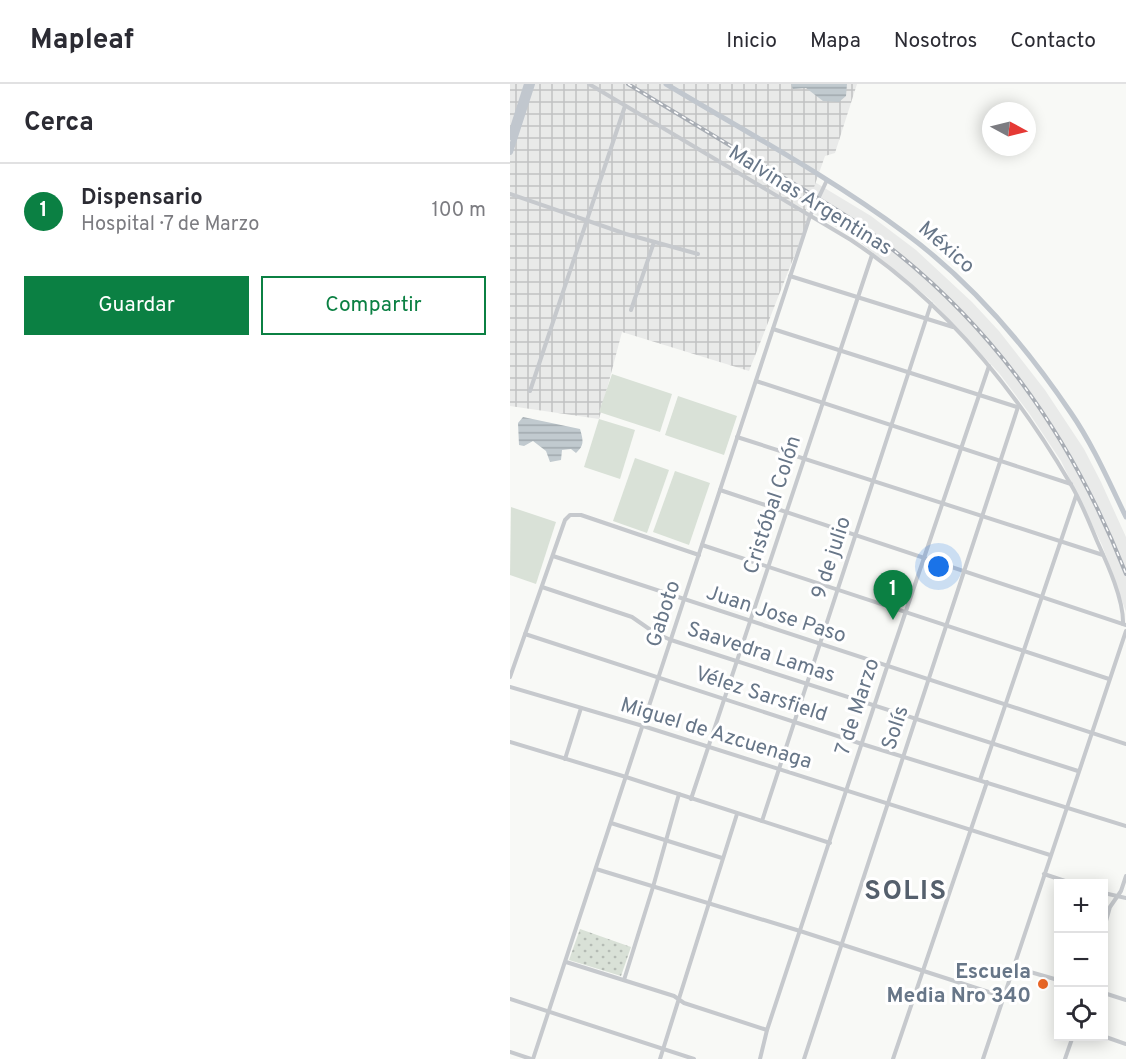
<!DOCTYPE html>
<html lang="es">
<head>
<meta charset="utf-8">
<style>
  :root { --surface:#fff; --page:#f7f7f7; --text:#2b2b33; --muted:#7c7c81; --line:#e1e1e2; --accent:#0b8043 }
  body { margin:0; font-family:Overpass,sans-serif; background:var(--page); color:var(--text) }
  .controls { position:absolute; right:18px; bottom:18px; display:grid; overflow:hidden; border-radius:0px; box-shadow:0 3px 15px #0003 }
  .controls button { width:54px; height:54px; display:grid; place-items:center; padding:0; border:0; border-bottom:2px solid var(--line); background:var(--surface); color:var(--text); font:30px sans-serif }
  .compass { position:absolute; left:472px; top:18px; width:54px; height:54px; border-radius:50%; background:var(--surface); box-shadow:0 3px 15px #0003; rotate:97deg }
  .you { position:absolute; left:429px; top:483px; width:21px; height:21px; margin:-15px; border:4px solid #fff; border-radius:50%; background:#1a73e8; box-shadow:0 0 0 9px #1a73e833 }
  .badge { display:grid; place-items:center; width:39px; height:39px; border-radius:50%; background:var(--accent); color:#fff; font-size:20px; font-weight:700 }
  .pin { position:absolute; translate:-50% -50px; filter:drop-shadow(0 2px 3px #0008) }
  .pin::after { content:''; position:absolute; top:32px; width:21px; height:18px; background:inherit; clip-path:polygon(0 0,100% 0,50% 100%) }
  .list { margin:0; padding:0; list-style:none }
  h2 { display:flex; justify-content:space-between; align-items:center; height:78px; margin:0; padding:0 24px; font-size:26px }
  h2 small { font-size:20px; font-weight:400; color:var(--muted) }
  .list li { display:grid; grid-template-columns:39px 1fr auto; gap:18px; align-items:center; box-sizing:border-box; height:96px; padding:0 24px; border-top:2px solid var(--line) }
  .list b { display:block; font-size:22px; white-space:nowrap }
  .list p { margin:0; font-size:20px; white-space:nowrap; color:var(--muted) }
  .list em { font-size:20px; font-style:normal; color:var(--muted) }
  .actions { display:flex; gap:12px; padding:18px 24px }
  .actions a { flex:1; padding:14px 0; border:2px solid var(--accent); border-radius:0px; text-align:center; font-size:21px; color:var(--accent) }
  .actions .main { background:var(--accent); color:#fff }
  .icon { flex:none; width:33px; height:33px; fill:none; stroke:currentColor; stroke-width:2; stroke-linecap:round; stroke-linejoin:round }
  .map { position:relative; flex:none; width:616px; height:975px; overflow:hidden }
  header { display:flex; align-items:center; gap:36px; box-sizing:border-box; height:84px; padding:0 30px; background:var(--surface); border-bottom:2px solid var(--line) }
  header strong { font-size:28px }
  nav { display:flex; gap:33px; margin-inline-start:auto; font-size:21px }
  main { display:flex }
  aside { flex:1; background:var(--surface) }
  .map>svg:first-child { display:block }
  .built { fill:#e9eae9 }
  .industrial { fill:url(#industrial-grid) }
  .grass { fill:url(#grass-dots) }
  .garden { fill:#d9e1d7 }
  .water { fill:url(#water-rules) }
  .lines { fill:none; stroke-linecap:round; stroke-linejoin:round }
  .street { stroke:#c6c9cd; stroke-width:4 }
  .secondary { stroke:#c1c7ce; stroke-width:5 }
  .primary { stroke:#c1c7ce; stroke-width:6 }
  .rail-casing { stroke:#a8adb4; stroke-width:4 }
  .rail { stroke:#fff; stroke-width:1.5; stroke-dasharray:4.5; stroke-linecap:butt }
  .poi-dot { fill:#e96626; stroke:#fff; stroke-width:2 }
  .labels { text-anchor:middle; dominant-baseline:central; stroke-width:6; stroke-linejoin:round; paint-order:stroke }
  .street-label { font-size:21px; fill:#677688; stroke:#fff }
  .poi-label { font-size:21px; font-weight:bold; fill:#677688; stroke:#fff; text-anchor:end }
  .district-label { font-size:27px; font-weight:bold; letter-spacing:1.5px; fill:#55606d; stroke:#fff }
</style>
</head>
<body>
<header>
<strong>Mapleaf</strong>
<nav><a>Inicio</a><a>Mapa</a><a>Nosotros</a><a>Contacto</a></nav>
</header>
<main>
<aside>
<h2>Cerca<small></small></h2>
<ul class="list">
<li><span class="badge">1</span><div><b>Dispensario</b><p>Hospital · 7 de Marzo</p></div><em>100 m</em></li>
</ul>
<div class="actions"><a class="main">Guardar</a><a>Compartir</a></div>
</aside>
<div class="map">
<svg width="616" height="975" viewBox="0 0 616 975">
  <defs>
    <pattern id="industrial-grid" width="8" height="8" patternUnits="userSpaceOnUse" patternTransform="scale(1.5)"><rect width="8" height="8" fill="#e9eae9"/><path d="M0 4h8M4 0v8" fill="none" stroke="#c1c2c3"/></pattern>
    <pattern id="grass-dots" width="8" height="8" patternUnits="userSpaceOnUse" patternTransform="scale(1.5)"><rect width="8" height="8" fill="#d9e1d7"/><path d="M2 2h.1M6 6h.1" fill="none" stroke="#b4bbb4" stroke-width="1.8" stroke-linecap="round"/></pattern>
    <pattern id="water-rules" width="6" height="5" patternUnits="userSpaceOnUse" patternTransform="scale(1.5)"><rect width="6" height="5" fill="#c1cacf"/><path d="M0 2.5h6" fill="none" stroke="#a1a9ae"/></pattern>
  </defs>
  <rect width="100%" height="100%" fill="#f8f9f6"/>
  <path class="built" d="M88 0H142L361 132 406 166 462 218 489 247 535 306 574 365 591 398 616 453V528L592 461 551 377 519 329 489 289 421 216 346 155Z"/>
  <path class="industrial" d="M0 0H347L325 69 315 72 295 129 300 132 239 287 112 248 89 335 0 322Z"/>
  <path class="grass" d="M70 845 121 863 111 892 59 876Z"/>
  <g class="garden">
    <path d="M102 290 162 310 150 348 89 328Z"/>
    <path d="M168 312 227 332 214 371 155 351Z"/>
    <path d="M89 335 125 346 110 395 74 383Z"/>
    <path d="M125 374 159 386 137 449 103 437Z"/>
    <path d="M165 387 200 399 179 461 143 448Z"/>
    <path d="M1 423 46 438 26 500 0 491Z"/>
  </g>
  <g class="water">
    <path d="M281 0H337L336 12 329 18 313 17 296 4 283 5Z"/>
    <path d="M13 333 70 345C73 356 75 361 66 369L61 365 52 366 51 376 40 378 36 367 23 357 14 362 9 361 8 339Z"/>
  </g>
  <g class="lines">
    <g class="street">
      <path d="M79 0 341 156C433 217 505 305 560 399 571 417 579 438 587 457 597 479 614 516 613 540"/>
      <path d="M0 110 116 150 188 170"/>
      <path d="M280 192 443 243"/>
      <path d="M121 226 144 158"/>
      <path d="M263 245 507 323"/>
      <path d="M246 297 561 400"/>
      <path d="M20 307 115 22"/>
      <path d="M227 353 593 471"/>
      <path d="M210 406 616 541"/>
      <path d="M192 461 599 595"/>
      <path d="M43 472 616 660"/>
      <path d="M32 503 122 533 145 549 161 556 568 687"/>
      <path d="M15 550 352 660 616 742"/>
      <path d="M0 593 55 436 60 431H71L189 471"/>
      <path d="M0 603 133 642 540 771"/>
      <path d="M0 658 116 693 320 759"/>
      <path d="M55 675 71 624"/>
      <path d="M470 696 566 412"/>
      <path d="M181 715 362 171"/>
      <path d="M252 737 421 220"/>
      <path d="M101 739 212 774"/>
      <path d="M86 785 290 847 494 913"/>
      <path d="M534 790 564 800"/>
      <path d="M594 809 616 814"/>
      <path d="M594 844 600 823 611 807 616 792"/>
      <path d="M56 878 164 912 174 919 257 946"/>
      <path d="M503 883 548 896"/>
      <path d="M114 896 143 803 169 710"/>
      <path d="M594 909 616 916"/>
      <path d="M0 915 184 975"/>
      <path d="M593 952 616 960"/>
      <path d="M0 968 21 975"/>
      <path d="M23 975 300 132 317 96"/>
      <path d="M150 975 227 730"/>
      <path d="M250 975 257 946 377 583 479 282"/>
      <path d="M294 975 508 323"/>
      <path d="M383 975 477 698"/>
      <path d="M473 975 616 547"/>
      <path d="M555 975 563 952"/>
    </g>
    <path class="secondary" d="M156 0C236 48 320 93 395 149 460 197 516 262 561 329 583 361 599 398 616 433"/>
    <g class="primary">
      <path d="M0 53 17 0"/>
      <path d="M0 68 22 0"/>
    </g>
    <g class="rail-casing">
      <path id="rail" d="M118 0C163 27 208 54 254 82 286 101 319 120 350 141 476 230 560 348 616 490"/>
    </g>
    <use href="#rail" class="rail"/>
  </g>
  <circle class="poi-dot" cx="533" cy="900" r="6"/>
  <g class="labels">
    <g class="street-label">
      <text transform="translate(300 117) rotate(32)">Malvinas Argentinas</text>
      <text transform="translate(436 164) rotate(41)">México</text>
      <text transform="translate(263 421) rotate(-72)">Cristóbal Colón</text>
      <text transform="translate(322 474) rotate(-72)">9 de julio</text>
      <text transform="translate(154 530) rotate(-72)">Gaboto</text>
      <text transform="translate(266 531) rotate(18)">Juan Jose Paso</text>
      <text transform="translate(251 569) rotate(18)">Saavedra Lamas</text>
      <text transform="translate(251 611) rotate(18)">Vélez Sarsfield</text>
      <text transform="translate(348 623) rotate(-72)">7 de Marzo</text>
      <text transform="translate(386 644) rotate(-72)">Solís</text>
      <text transform="translate(206 650) rotate(17)">Miguel de Azcuenaga</text>
    </g>
    <g class="poi-label">
      <text x="521" y="888">Escuela<tspan x="521" dy="24">Media Nro 340</tspan></text>
    </g>
    <g class="district-label">
      <text x="396" y="808">SOLIS</text>
    </g>
  </g>
</svg>
<div class="controls">
<button>+</button>
<button>−</button>
<button><svg class="icon" aria-label="locate" viewBox="0 0 24 24"><circle cx="12" cy="12" r="6"/><path d="M12 2v4M12 18v4M2 12h4M18 12h4"/></svg></button>
</div>
<svg class="compass" viewBox="-18 -18 36 36"><path d="M0-13l5 13h-10z" fill="#e53935"/><path d="M0 13l5-13h-10z" fill="#7c7c81"/></svg>
<div class="you"></div>
<div class="pin badge" style="left:383px;top:536px">1</div>
</div>
</main>
</body>
</html>
